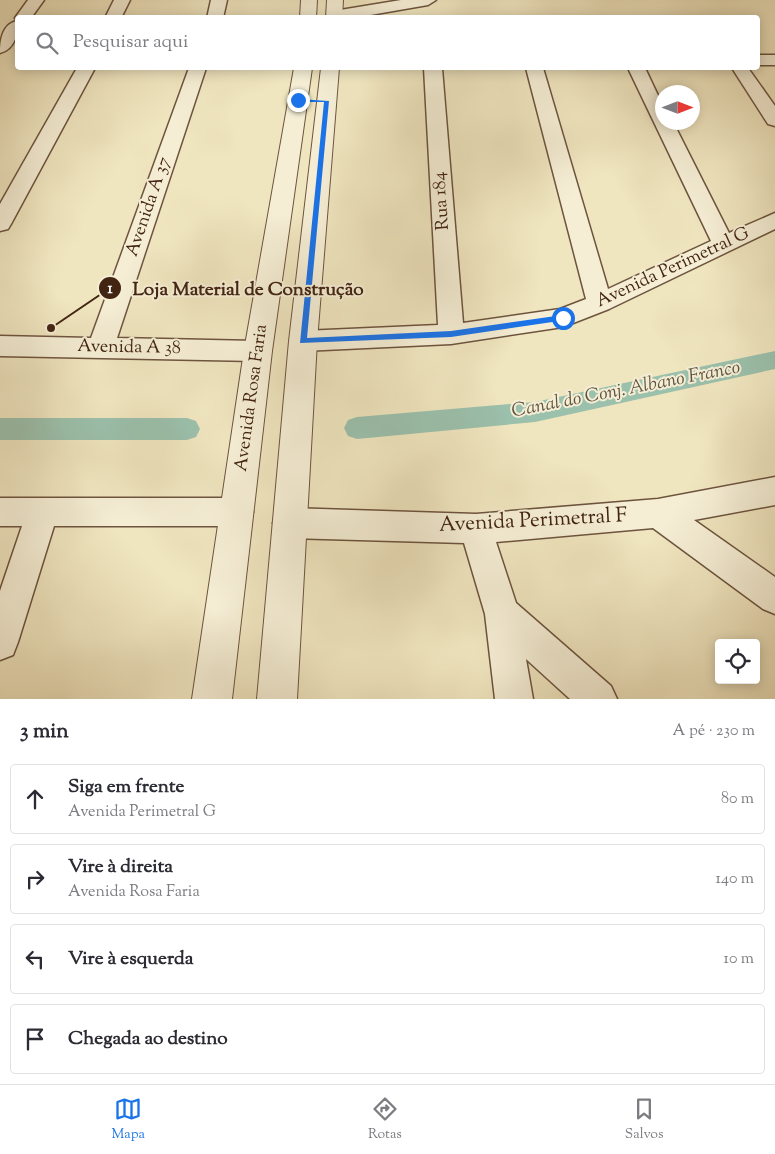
<!DOCTYPE html>
<html lang="pt">
<head>
<meta charset="utf-8">
<style>
  :root { --surface:#fff; --page:#f7f7f7; --text:#2b2b33; --muted:#7c7c81; --line:#e1e1e2; --accent:#1a73e8 }
  body { margin:0; font-family:"Sorts Mill Goudy",serif; background:var(--page); color:var(--text) }
  .controls { position:absolute; right:15px; bottom:15px; display:grid; overflow:hidden; border-radius:5px; box-shadow:0 2px 12px #0003 }
  .controls button { width:45px; height:45px; display:grid; place-items:center; padding:0; border:0; border-bottom:1px solid var(--line); background:var(--surface); color:var(--text); font:25px sans-serif }
  .compass { position:absolute; left:655px; top:85px; width:45px; height:45px; border-radius:50%; background:var(--surface); box-shadow:0 2px 12px #0003; rotate:90deg }
  .stop { position:absolute; width:15px; height:15px; margin:-11px; border:4px solid #1a73e8; border-radius:50%; background:#fff }
  .stop.end { background:#1a73e8; border-color:#fff; box-shadow:0 1px 5px #0008 }
  .list { margin:0; padding:0; list-style:none }
  h2 { display:flex; justify-content:space-between; align-items:center; height:65px; margin:0; padding:0 20px; font-size:21px }
  h2 small { font-size:16px; font-weight:400; color:var(--muted) }
  .list li { display:grid; grid-template-columns:32px 1fr auto; gap:15px; align-items:center; box-sizing:border-box; height:70px; margin:0 10px 10px; padding:0 10px; border:1px solid var(--line); border-radius:5px }
  .list b { display:block; font-size:19px; white-space:nowrap }
  .list p { margin:0; font-size:16px; white-space:nowrap; color:var(--muted) }
  .list em { font-size:16px; font-style:normal; color:var(--muted) }
  .icon { flex:none; width:28px; height:28px; fill:none; stroke:currentColor; stroke-width:2; stroke-linecap:round; stroke-linejoin:round }
  .map { position:relative; flex:none; width:775px; height:699px; overflow:hidden }
  .search { position:absolute; background:var(--surface); box-shadow:0 2px 12px #0003; left:15px; right:15px; top:15px; height:55px; display:flex; align-items:center; gap:12px; box-sizing:border-box; padding:0 18px; border-radius:5px; color:var(--muted); font-size:19px }
  .sheet { height:385px; background:var(--surface) }
  nav { display:flex; justify-content:space-around; align-items:center; box-sizing:border-box; height:70px; border-top:1px solid var(--line); background:var(--surface); font-size:14px; color:var(--muted) }
  nav a { display:grid; justify-items:center; gap:2px }
  nav .on { color:var(--accent) }
  .map>svg:first-child { display:block }
  .lines { fill:none; stroke-linecap:round; stroke-linejoin:round }
  .canal { fill:#9bc0ac; fill-rule:evenodd }
  .minor-casing { stroke:#6d543e; stroke-width:3 }
  .tertiary-casing { stroke:#6d543e; stroke-width:2 }
  .minor { fill:#f5eed5; fill-rule:evenodd }
  .tertiary { fill:#f5eed5; fill-rule:evenodd }
  .route { fill:#1a73e8 }
  .labels { text-anchor:middle; dominant-baseline:central; stroke-width:4; stroke-linejoin:round; paint-order:stroke }
  .street-label { font-size:18px; fill:#422413; stroke:#f5eed5 }
  .water-label { font-size:19px; font-style:italic; fill:#5d5341; stroke:#f5eed5 }
  .near-street-label { font-size:21px; fill:#422413; stroke:#f5eed5 }
  .leader { fill:none; stroke:#422413; stroke-width:2 }
  .callout-dot { fill:#422413; stroke:#f5eed5; stroke-width:2 }
  .mark-label { font-size:15px; text-anchor:middle; font-weight:bold; fill:#fff }
  .callout-label { font-size:19px; text-anchor:middle; font-weight:bold; fill:#422413; stroke:#f5eed5; stroke-width:4; stroke-linejoin:round; paint-order:stroke }
</style>
</head>
<body>
<div class="map">
<svg width="775" height="699" viewBox="0 0 775 699">
  <rect width="100%" height="100%" fill="#efe5bf"/>
  <filter id="stains"><feTurbulence type="fractalNoise" baseFrequency=".004" numOctaves="4"/><feColorMatrix values="0 0 0 0 .2 0 0 0 0 .09 0 0 0 0 .02 0 0 0 .5 -.17"/></filter>
  <radialGradient id="worn" r=".72"><stop offset=".6" stop-color="#630" stop-opacity="0"/><stop offset="1" stop-color="#630" stop-opacity=".3"/></radialGradient>
  <g class="lines">
    <g class="canal">
      <path d="M775 351V369L535 422 357 439 348 436 344 428 348 420 357 417 535 402Z"/>
      <path d="M0 418H187L196 421 200 429 196 437 187 440H0Z"/>
    </g>
    <g class="minor-casing">
      <g id="minor">
        <path d="M28 0H44L31 18H18C18 32 16 49 0 53 0 41 2 24 17 21L15 18Z"/>
        <path d="M114 0H130L121 18H105Z"/>
        <path d="M211 0H227L223 18H207Z"/>
        <path d="M401 0H436L428 5 353 18 326 16 334 11Z"/>
        <rect x="758" y="55" width="17" height="10"/>
        <path d="M77 68H95L11 224 8 229 0 231V204Z"/>
        <path d="M189 68H206L117 338 258 341 267 344 271 351 267 358 258 361 0 356V336L91 338Z"/>
        <path d="M424 68H442L463 323 560 309 586 299 526 68H543L608 289 711 241 628 68H645L662 104V122H673L729 233 775 213V229L609 309 563 327 451 344 303 351 294 348 290 341 294 334 303 331 438 325Z"/>
        <path d="M732 68H748L775 106V126L768 124Z"/>
        <path d="M775 477V505L694 520 775 577V614L763 609 653 528 496 542 516 603 611 686 617 699H570L526 659 533 699H495L485 614 464 543 289 538 278 533 273 523 278 513 289 508 476 514 658 499Z"/>
        <path d="M0 498H237L248 502 253 512 248 522 237 526H54L18 642 13 655 0 660V591L22 526H0Z"/>
      </g>
    </g>
    <g class="tertiary-casing">
      <g id="tertiary">
        <path d="M301 0H317L316 18H300Z"/>
        <path d="M327 0H343L342 18H326Z"/>
        <path d="M294 68H312L272 351 232 699H192L244 351Z"/>
        <path d="M321 68H339L317 341 297 699H257L289 341Z"/>
      </g>
    </g>
    <use href="#minor" class="minor"/>
    <use href="#tertiary" class="tertiary"/>
  </g>
  <path class="route" d="M298 99 329 101 307 338 451 331 563 315 566 316V320L451 337 300 343 324 102H296Z"/>
  <g class="labels">
    <g class="street-label">
      <text transform="translate(442 201) rotate(-94)">Rua 184</text>
      <text transform="translate(149 207) rotate(-71)">Avenida A 37</text>
      <text transform="translate(673 268) rotate(-25)">Avenida Perimetral G</text>
      <text transform="translate(129 348) rotate(1)">Avenida A 38</text>
      <text transform="translate(252 398) rotate(-82)">Avenida Rosa Faria</text>
    </g>
    <g class="water-label">
      <text transform="translate(626 390) rotate(-11)">Canal do Conj. Albano Franco</text>
    </g>
    <g class="near-street-label">
      <text transform="translate(533 521) rotate(-3)">Avenida Perimetral F</text>
    </g>
  </g>
  <path class="leader" d="M51 328L110 288"/>
  <g class="callout-dot">
    <circle cx="51" cy="328" r="5"/>
    <circle cx="110" cy="288" r="12"/>
  </g>
  <g class="mark-label">
    <text x="110" y="293">1</text>
  </g>
  <g class="callout-label">
    <text x="248" y="295">Loja Material de Construção</text>
  </g>
  <rect width="100%" height="100%" filter="url(#stains)"/>
  <rect width="100%" height="100%" fill="url(#worn)"/>
</svg>
<div class="controls">
<button><svg class="icon" aria-label="locate" viewBox="0 0 24 24"><circle cx="12" cy="12" r="6"/><path d="M12 2v4M12 18v4M2 12h4M18 12h4"/></svg></button>
</div>
<svg class="compass" viewBox="-18 -18 36 36"><path d="M0-13l5 13h-10z" fill="#e53935"/><path d="M0 13l5-13h-10z" fill="#7c7c81"/></svg>
<div class="stop" style="left:563px;top:318px"></div>
<div class="stop end" style="left:298px;top:100px"></div>
<div class="search"><svg class="icon" aria-label="search" viewBox="0 0 24 24"><circle cx="10" cy="10" r="6"/><path d="M15 15l6 6"/></svg>Pesquisar aqui</div>
</div>
<section class="sheet">
<h2>3 min<small>A pé · 230 m</small></h2>
<ul class="list">
<li><svg class="icon" aria-label="ahead" viewBox="0 0 24 24"><path d="M12 20V5M6 11l6-6 6 6"/></svg><div><b>Siga em frente</b><p>Avenida Perimetral G</p></div><em>80 m</em></li>
<li><svg class="icon" aria-label="right" viewBox="0 0 24 24"><path d="M7 20v-9h11M14 6l5 5-5 5"/></svg><div><b>Vire à direita</b><p>Avenida Rosa Faria</p></div><em>140 m</em></li>
<li><svg class="icon" aria-label="left" viewBox="0 0 24 24"><path d="M17 20v-9H6M10 6l-5 5 5 5"/></svg><div><b>Vire à esquerda</b></div><em>10 m</em></li>
<li><svg class="icon" aria-label="arrive" viewBox="0 0 24 24"><path d="M6 21V4h12l-3 4 3 4H6"/></svg><div><b>Chegada ao destino</b></div></li>
</ul>
</section>
<nav>
<a class="on"><svg class="icon" aria-label="map" viewBox="0 0 24 24"><path d="M3 6l6-2 6 2 6-2v14l-6 2-6-2-6 2zM9 4v14M15 6v14"/></svg>Mapa</a>
<a><svg class="icon" aria-label="directions" viewBox="0 0 24 24"><path d="M12 3l9 9-9 9-9-9zM9 14v-3h6M13 9l2 2-2 2"/></svg>Rotas</a>
<a><svg class="icon" aria-label="saved" viewBox="0 0 24 24"><path d="M7 4h10v16l-5-4-5 4z"/></svg>Salvos</a>
</nav>
</body>
</html>
